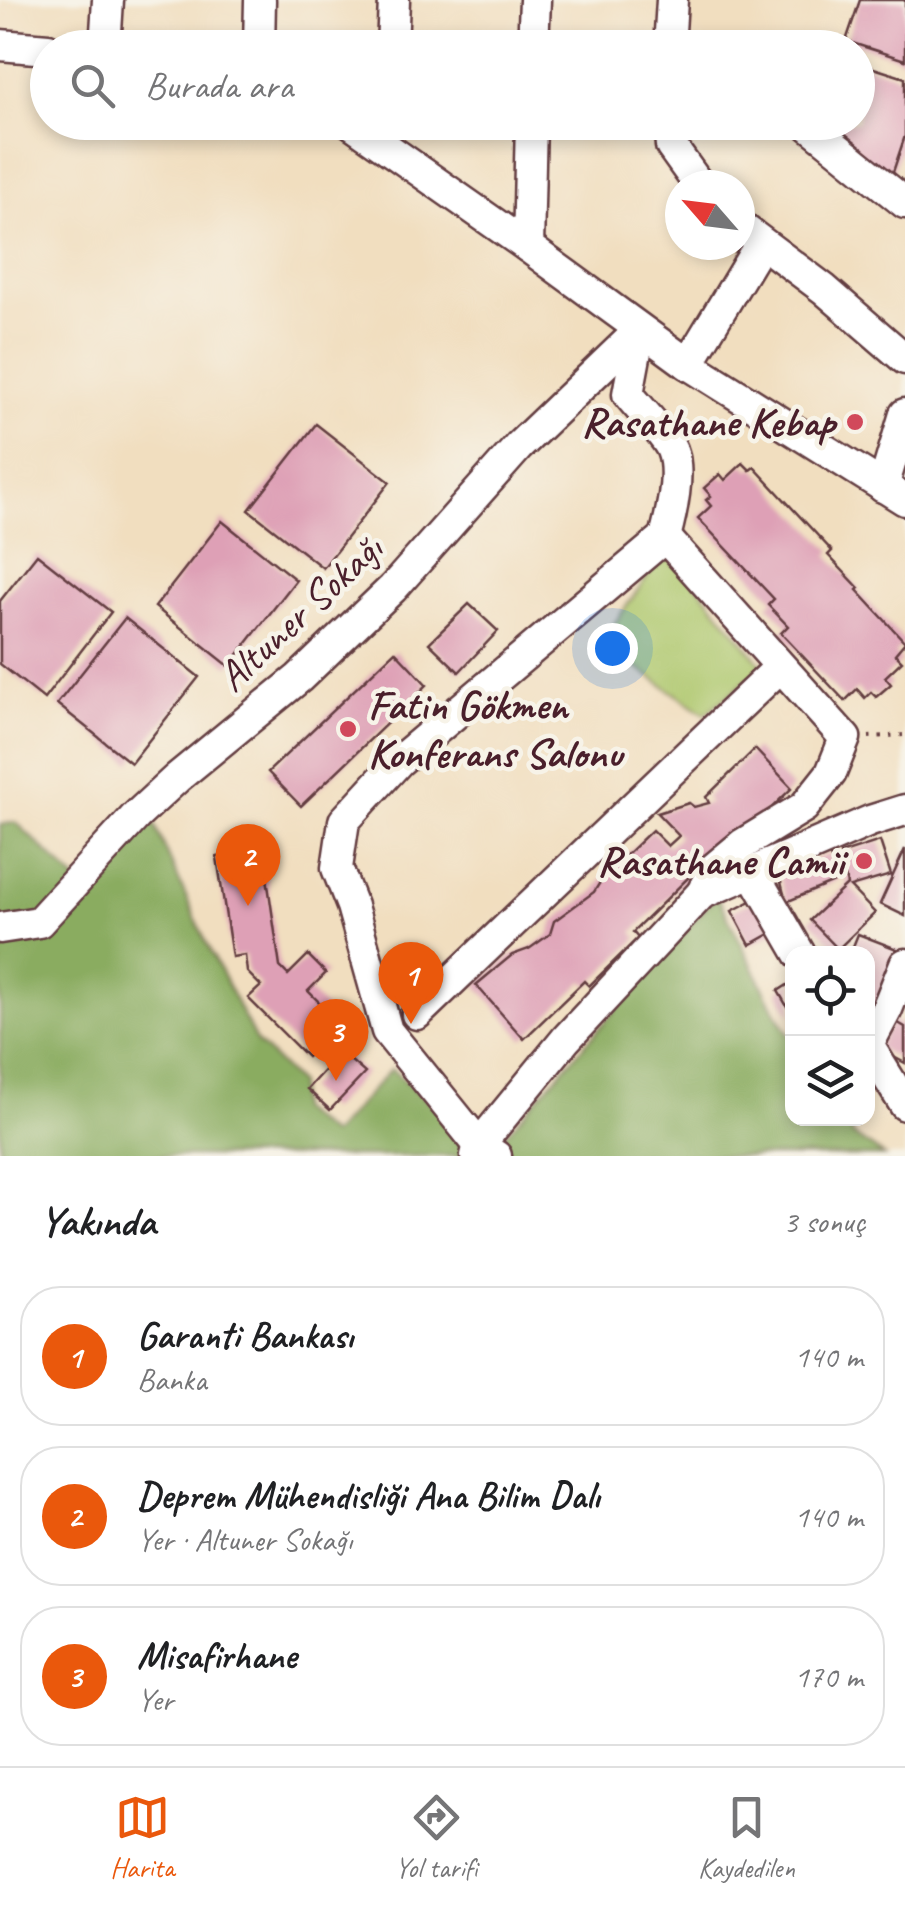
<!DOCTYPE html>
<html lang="tr">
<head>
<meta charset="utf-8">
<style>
  :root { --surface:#fff; --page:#f6f6f6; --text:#202124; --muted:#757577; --line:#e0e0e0; --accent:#ea580c }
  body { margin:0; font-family:Caveat,sans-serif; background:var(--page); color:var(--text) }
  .controls { position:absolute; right:30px; bottom:30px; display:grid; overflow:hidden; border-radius:20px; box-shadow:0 5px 15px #0003 }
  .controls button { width:90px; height:90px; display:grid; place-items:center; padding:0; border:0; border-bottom:2px solid var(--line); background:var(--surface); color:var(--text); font:50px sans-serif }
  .compass { position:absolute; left:665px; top:170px; width:90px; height:90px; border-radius:50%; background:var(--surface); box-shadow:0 5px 15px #0003; rotate:298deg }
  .you { position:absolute; left:612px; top:648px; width:35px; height:35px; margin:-25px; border:8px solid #fff; border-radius:50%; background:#1a73e8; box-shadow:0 0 0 15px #1a73e833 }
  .badge { display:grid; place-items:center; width:65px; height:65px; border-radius:50%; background:var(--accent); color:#fff; font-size:32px; font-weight:700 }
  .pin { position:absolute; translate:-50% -82px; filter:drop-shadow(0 2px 5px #0008) }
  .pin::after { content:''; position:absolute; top:52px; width:35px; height:30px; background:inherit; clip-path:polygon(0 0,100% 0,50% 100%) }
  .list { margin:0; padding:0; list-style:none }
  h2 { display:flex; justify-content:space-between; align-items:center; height:130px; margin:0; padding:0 40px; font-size:42px }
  h2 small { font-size:32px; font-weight:400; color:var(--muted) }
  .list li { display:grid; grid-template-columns:65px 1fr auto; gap:30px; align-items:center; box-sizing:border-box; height:140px; margin:0 20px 20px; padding:0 20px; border:2px solid var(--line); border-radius:40px }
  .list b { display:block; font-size:38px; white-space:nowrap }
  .list p { margin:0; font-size:32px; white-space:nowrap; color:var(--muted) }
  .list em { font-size:32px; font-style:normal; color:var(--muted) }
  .icon { flex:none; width:55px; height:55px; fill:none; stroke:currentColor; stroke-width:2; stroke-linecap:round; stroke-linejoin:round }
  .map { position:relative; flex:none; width:905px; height:1156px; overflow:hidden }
  .search { position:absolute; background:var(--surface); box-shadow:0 5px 15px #0003; left:30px; right:30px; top:30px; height:110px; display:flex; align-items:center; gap:25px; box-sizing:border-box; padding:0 35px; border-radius:55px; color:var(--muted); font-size:38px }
  .sheet { height:610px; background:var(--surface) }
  nav { display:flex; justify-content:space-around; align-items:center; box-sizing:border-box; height:140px; border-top:2px solid var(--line); background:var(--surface); font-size:28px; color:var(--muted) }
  nav a { display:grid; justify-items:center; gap:5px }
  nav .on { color:var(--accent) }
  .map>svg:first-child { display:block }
  .green { fill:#aec76d; stroke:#7c734c; stroke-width:2.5 }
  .forest { fill:#8aac60; stroke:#6a6646; stroke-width:2.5 }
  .building { fill:#dea0b6 }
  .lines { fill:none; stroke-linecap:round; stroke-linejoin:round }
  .minor-casing { stroke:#633c41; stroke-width:35 }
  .path { stroke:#633c41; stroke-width:4; stroke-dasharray:2.5 8; stroke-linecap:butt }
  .minor { stroke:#fff; stroke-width:30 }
  .poi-dot { fill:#d1495b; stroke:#f7f3e8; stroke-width:4 }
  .labels { text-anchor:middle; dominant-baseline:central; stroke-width:9; stroke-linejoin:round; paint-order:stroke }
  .poi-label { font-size:42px; font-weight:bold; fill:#4a1f2b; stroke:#f7f3e8; text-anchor:end }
  .street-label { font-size:42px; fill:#4a1f2b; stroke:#f7f3e8 }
</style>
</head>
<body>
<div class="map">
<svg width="905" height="1156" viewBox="0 0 905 1156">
  <rect width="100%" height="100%" fill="#f7f3e8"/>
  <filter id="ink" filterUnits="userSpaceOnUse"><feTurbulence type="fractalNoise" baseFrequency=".01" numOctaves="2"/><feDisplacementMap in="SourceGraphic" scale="20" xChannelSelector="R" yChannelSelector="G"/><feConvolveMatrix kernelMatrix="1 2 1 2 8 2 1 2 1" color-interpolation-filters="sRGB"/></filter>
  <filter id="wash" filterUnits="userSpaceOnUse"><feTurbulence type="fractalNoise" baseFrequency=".0048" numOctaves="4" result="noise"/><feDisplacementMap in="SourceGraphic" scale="40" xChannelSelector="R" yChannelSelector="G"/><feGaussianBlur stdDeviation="2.25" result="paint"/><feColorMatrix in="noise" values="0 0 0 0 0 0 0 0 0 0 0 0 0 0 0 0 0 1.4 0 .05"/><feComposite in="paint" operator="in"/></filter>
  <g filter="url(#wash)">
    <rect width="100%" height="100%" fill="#f1debf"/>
    <path class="green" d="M667 548 764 667 705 714 601 643Z"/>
    <path class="forest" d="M150 814 205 940 256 1041 298 1083V1110L331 1135 391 1069 481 1145 503 1137 717 895 775 1011 792 1039V1118L843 1119 853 1135 885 1156H0V825L16 822 81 885Z"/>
    <g id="blocks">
      <g class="building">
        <path d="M860 0H905V60L846 41Z"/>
        <path d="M858 63 905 78V136L890 181 816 122H858Z"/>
        <path d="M316 424 390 482 323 568 249 510Z"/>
        <path d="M743 463 750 470 754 467 832 551 828 555 859 588 857 590 905 642 895 654 902 661 885 677 891 684 876 697 871 692 865 698 857 689 845 701 781 633 788 626 768 605 774 599 698 518 711 506 706 500 711 496 704 488 720 474 725 480Z"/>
        <path d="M222 521 296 580 229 666 155 607Z"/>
        <path d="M37 554 111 612 44 699 0 664V601Z"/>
        <path d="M469 604 498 631 459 672 429 643Z"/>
        <path d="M125 618 199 677 131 763 57 704Z"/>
        <path d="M395 651 427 685 301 806 268 772Z"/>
        <path d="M755 749 792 788 728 850 707 862 700 859 694 872 633 932 638 938 589 986 584 981 524 1039 476 985 512 955 529 949 550 934 554 921 594 892 604 876 652 830 668 846 679 836 657 813 689 803 694 807 709 803 706 797Z"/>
        <path d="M880 841 891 875 850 887 875 913 838 949 810 920 847 885 840 854Z"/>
        <path d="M905 849V916L880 904Z"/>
        <path d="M263 850 280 967 288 975 308 955 326 973 308 991 349 1032 334 1046 326 1038 307 1057 248 998 261 986 247 972 245 955 232 957 217 857Z"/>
        <path d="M829 854 839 880 786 902 779 874Z"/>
        <path d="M757 898 775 931 750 945 732 911Z"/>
        <path d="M858 934 902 951 879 1009 868 1004V954H850Z"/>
        <path d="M792 982V1015L778 991Z"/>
        <path d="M893 1020 905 1027V1063L877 1048Z"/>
        <path d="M341 1052 365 1073 330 1110 307 1089Z"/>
      </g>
    </g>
  </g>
  <g filter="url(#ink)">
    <use href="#blocks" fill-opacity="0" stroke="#633c41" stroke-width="2.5"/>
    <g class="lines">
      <g class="minor-casing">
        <g id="minor">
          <path d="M0 45 48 49"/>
          <path d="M105 48 108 0"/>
          <path d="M259 48 260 0"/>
          <path d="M392 48 394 0"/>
          <path d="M533 48 535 0"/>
          <path d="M669 48 672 0"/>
          <path d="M350 122 528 247 688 364 905 500"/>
          <path d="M669 122 671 146 699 185"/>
          <path d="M805 122 905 203"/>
          <path d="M740 226 824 289 905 359"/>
          <path d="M528 247 531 122"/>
          <path d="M688 364 761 243"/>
          <path d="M883 487 905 414"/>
          <path d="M665 537 845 738 831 773 804 807 743 844 713 869 703 891"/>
          <path d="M752 871 800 954"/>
          <path d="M0 928 39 922 136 816 177 778 299 678 393 588 519 446 640 330"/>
          <path d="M905 964 887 1009 868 1045 905 1105"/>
          <path d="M417 1014 780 667"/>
          <path d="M476 1156 479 1145 566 1039 701 894 870 821 905 810"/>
          <path d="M496 1156 479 1145 387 1031 352 906 337 868 344 821 399 761 665 537C671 515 681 473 672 450 667 437 638 407 628 394L640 330"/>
        </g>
      </g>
      <path class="path" d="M869 737 905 735"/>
      <use href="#minor" class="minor"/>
    </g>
  </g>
  <g class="poi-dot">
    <circle cx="855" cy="422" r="10"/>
    <circle cx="348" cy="729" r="10"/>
    <circle cx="864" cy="861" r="10"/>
  </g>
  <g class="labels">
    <g class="poi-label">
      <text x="835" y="422">Rasathane Kebap</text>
      <text x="368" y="705" text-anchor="start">Fatin Gökmen<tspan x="368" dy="48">Konferans Salonu</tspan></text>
      <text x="844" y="861">Rasathane Camii</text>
    </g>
    <g class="street-label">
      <text transform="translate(300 613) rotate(-43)">Altuner Sokağı</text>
    </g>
  </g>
</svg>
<div class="controls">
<button><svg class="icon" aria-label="locate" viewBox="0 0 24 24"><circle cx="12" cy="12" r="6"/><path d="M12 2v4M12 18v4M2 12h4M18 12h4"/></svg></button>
<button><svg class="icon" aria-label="layers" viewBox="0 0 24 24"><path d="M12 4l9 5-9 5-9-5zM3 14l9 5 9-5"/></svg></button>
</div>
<svg class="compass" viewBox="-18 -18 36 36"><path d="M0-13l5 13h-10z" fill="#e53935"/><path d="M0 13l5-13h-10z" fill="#757577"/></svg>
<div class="you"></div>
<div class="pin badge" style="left:411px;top:1024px">1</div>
<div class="pin badge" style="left:248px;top:906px">2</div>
<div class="pin badge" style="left:336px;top:1081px">3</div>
<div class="search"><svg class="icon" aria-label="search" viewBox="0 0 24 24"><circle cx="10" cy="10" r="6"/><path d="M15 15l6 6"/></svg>Burada ara</div>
</div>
<section class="sheet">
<h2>Yakında<small>3 sonuç</small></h2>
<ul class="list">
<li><span class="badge">1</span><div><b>Garanti Bankası</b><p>Banka</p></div><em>140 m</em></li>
<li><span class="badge">2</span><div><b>Deprem Mühendisliği Ana Bilim Dalı</b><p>Yer · Altuner Sokağı</p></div><em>140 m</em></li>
<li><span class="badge">3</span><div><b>Misafirhane</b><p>Yer</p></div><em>170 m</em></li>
</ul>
</section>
<nav>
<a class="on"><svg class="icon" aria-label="map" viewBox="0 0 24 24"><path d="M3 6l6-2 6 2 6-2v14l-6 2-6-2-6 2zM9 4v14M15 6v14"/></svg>Harita</a>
<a><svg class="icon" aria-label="directions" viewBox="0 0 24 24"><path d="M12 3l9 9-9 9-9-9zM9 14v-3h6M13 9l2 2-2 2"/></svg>Yol tarifi</a>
<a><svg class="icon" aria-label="saved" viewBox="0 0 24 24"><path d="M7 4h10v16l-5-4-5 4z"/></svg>Kaydedilen</a>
</nav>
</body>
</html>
